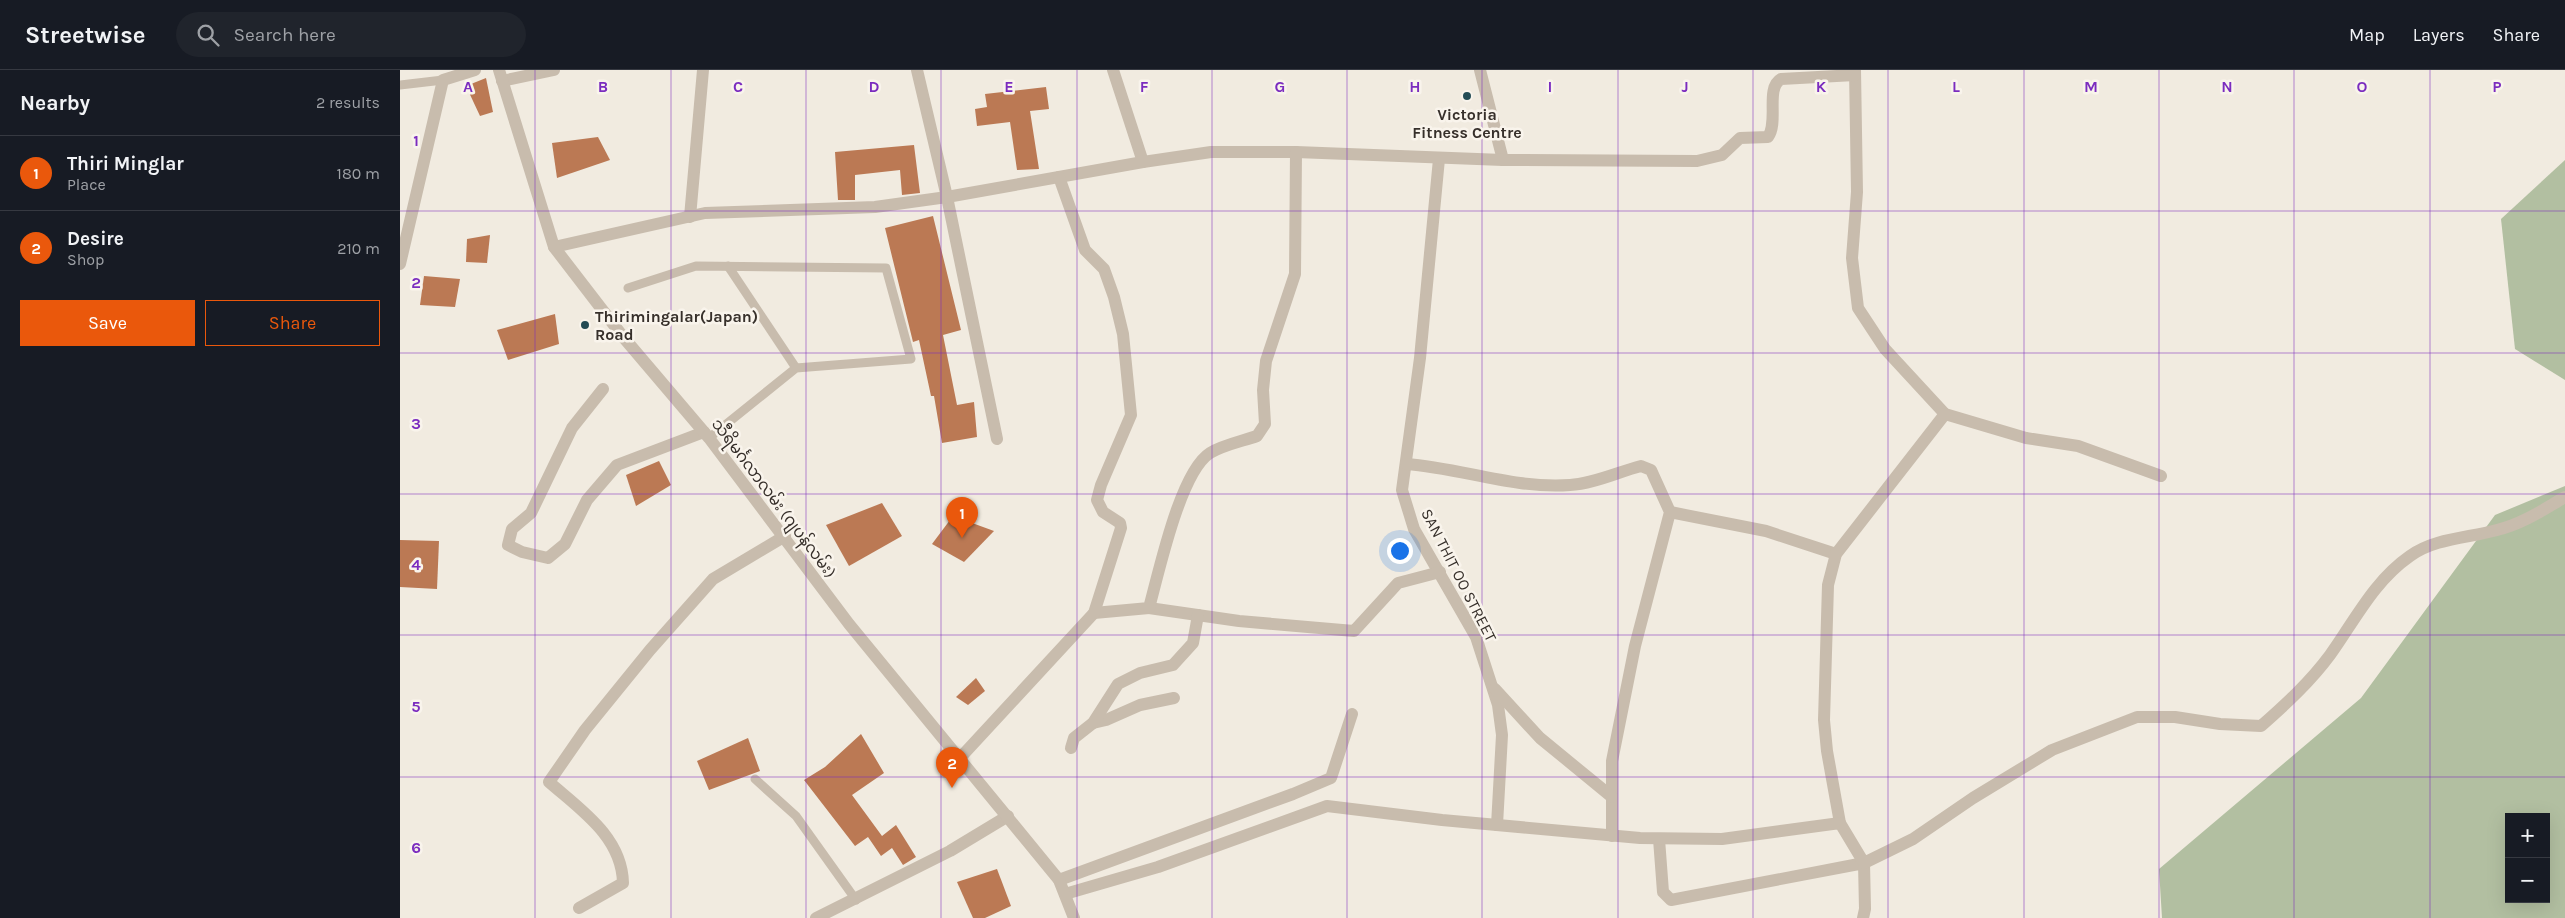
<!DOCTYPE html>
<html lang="en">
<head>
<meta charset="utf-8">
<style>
  :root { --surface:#171b24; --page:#20242c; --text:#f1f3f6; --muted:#9ea1a6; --line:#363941; --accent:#ea580c }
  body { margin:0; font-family:Karla,"Noto Sans Myanmar",sans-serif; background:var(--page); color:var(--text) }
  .controls { position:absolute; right:15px; bottom:15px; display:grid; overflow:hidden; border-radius:0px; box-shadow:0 5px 20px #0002 }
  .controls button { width:45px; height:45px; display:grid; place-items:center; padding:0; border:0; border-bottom:1px solid var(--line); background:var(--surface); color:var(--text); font:25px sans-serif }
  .you { position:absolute; left:999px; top:480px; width:18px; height:18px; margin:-12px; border:4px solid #fff; border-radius:50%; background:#1a73e8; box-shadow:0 0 0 8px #1a73e833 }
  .badge { display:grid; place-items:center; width:32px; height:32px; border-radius:50%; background:var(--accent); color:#fff; font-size:16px; font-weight:700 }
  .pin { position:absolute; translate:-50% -41px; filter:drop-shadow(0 1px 2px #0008) }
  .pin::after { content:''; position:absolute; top:26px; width:18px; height:15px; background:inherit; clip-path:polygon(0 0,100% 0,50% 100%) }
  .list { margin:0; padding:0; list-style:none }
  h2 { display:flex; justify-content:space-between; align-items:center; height:65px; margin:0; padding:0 20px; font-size:21px }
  h2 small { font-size:16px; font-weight:400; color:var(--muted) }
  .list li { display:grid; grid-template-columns:32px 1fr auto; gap:15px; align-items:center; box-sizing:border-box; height:75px; padding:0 20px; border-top:1px solid var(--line) }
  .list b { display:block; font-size:19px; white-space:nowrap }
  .list p { margin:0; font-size:16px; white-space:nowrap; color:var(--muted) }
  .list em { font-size:16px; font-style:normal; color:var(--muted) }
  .actions { display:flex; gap:10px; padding:15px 20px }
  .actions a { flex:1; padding:11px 0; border:1px solid var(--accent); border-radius:0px; text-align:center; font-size:18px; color:var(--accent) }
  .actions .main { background:var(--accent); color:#fff }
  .icon { flex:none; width:28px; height:28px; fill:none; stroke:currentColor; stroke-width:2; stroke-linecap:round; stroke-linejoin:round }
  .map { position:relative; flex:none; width:2165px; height:848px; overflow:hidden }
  header { display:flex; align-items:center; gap:30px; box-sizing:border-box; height:70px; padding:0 25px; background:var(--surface); border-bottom:1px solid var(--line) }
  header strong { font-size:24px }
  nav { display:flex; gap:28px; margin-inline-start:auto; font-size:18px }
  .search { width:350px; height:45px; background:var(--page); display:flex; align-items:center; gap:12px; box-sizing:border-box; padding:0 18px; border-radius:28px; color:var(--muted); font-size:19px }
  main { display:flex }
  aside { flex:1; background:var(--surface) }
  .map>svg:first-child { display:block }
  .green { fill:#b2bfa1; fill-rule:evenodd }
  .building { fill:#bb7954 }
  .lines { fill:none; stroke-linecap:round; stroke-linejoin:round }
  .service { stroke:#c8bcad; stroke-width:9 }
  .minor { stroke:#c8bcad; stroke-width:12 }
  .tertiary { stroke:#c8bcad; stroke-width:12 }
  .grid { fill:none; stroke:#7b2cbf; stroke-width:1; stroke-opacity:0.55 }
  .poi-dot { fill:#244c55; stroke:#f9f4ec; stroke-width:2 }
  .labels { text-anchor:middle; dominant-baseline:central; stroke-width:5; stroke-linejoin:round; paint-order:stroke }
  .poi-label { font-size:16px; font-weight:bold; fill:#37302b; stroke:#f9f4ec }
  .street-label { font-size:16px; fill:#37302b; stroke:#f9f4ec }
  .grid-label { font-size:16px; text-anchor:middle; font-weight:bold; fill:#7b2cbf; stroke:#f9f4ec; stroke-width:5; stroke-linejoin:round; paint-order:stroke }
</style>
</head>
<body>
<header>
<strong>Streetwise</strong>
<div class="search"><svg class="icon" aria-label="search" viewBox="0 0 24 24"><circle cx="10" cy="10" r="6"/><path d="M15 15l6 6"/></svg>Search here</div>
<nav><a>Map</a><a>Layers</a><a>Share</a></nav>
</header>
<main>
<aside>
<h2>Nearby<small>2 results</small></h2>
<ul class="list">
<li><span class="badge">1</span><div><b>Thiri Minglar</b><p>Place</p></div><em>180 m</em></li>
<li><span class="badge">2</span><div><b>Desire</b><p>Shop</p></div><em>210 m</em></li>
</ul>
<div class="actions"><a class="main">Save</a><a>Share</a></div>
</aside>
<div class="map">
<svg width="2165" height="848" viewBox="0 0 2165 848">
  <rect width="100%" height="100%" fill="#f1ebe0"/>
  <g class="green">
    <path d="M2165 90V310L2115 279 2101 149Z"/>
    <path d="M2165 416V848H1762L1759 799 1961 628 2095 445ZM2109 747H2146V829H2109Z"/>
  </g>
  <g class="building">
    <path d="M86 8 93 42 80 46 66 16Z"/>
    <path d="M646 17 649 39 630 41 639 99 617 100 610 52 577 56 575 39 587 37 585 24Z"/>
    <path d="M198 67 210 90 157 108 152 73Z"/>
    <path d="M514 75 520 123 502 125 500 100 455 105V130H438L435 82Z"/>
    <path d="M533 146 561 260 543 265 557 335 574 332 577 367 542 373 534 326H531L519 270 513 272 485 158Z"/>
    <path d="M90 165 87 193 66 192 67 169Z"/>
    <path d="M24 206 60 209 55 237 20 235Z"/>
    <path d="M155 244 159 274 108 290 97 260Z"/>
    <path d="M259 391 271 415 236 436 226 405Z"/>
    <path d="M482 433 502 466 449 496 426 455Z"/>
    <path d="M553 446 594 461 564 492 532 474Z"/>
    <path d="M0 470 39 471 37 519 0 517Z"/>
    <path d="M576 608 585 621 568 635 556 627Z"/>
    <path d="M461 664 484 703 452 725 482 766 496 755 516 787 503 795 492 778 481 786 468 767 455 776 404 710 425 697Z"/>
    <path d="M348 668 360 701 309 720 297 691Z"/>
    <path d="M597 799 611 836 585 848H573L557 812Z"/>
  </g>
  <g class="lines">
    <g class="service">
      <path d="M0 15 43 10"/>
      <path d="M328 196 396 298"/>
      <path d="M228 218 296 196 486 198 511 289 396 298 309 368"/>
      <path d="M355 709 396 746 456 830"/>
    </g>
    <g class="minor">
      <path d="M517 0 547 127 597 369"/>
      <path d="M713 0 743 92"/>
      <path d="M1080 0 1103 90"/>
      <path d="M1455 0 1457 122 1452 188 1458 238 1485 279 1545 344 1626 368 1678 376 1761 406"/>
      <path d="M102 11 154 0"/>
      <path d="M1039 89 1020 288 1002 420 1014 459 1076 567 1098 635 1102 665 1097 755"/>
      <path d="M290 147 303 0"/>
      <path d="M154 177 305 143 475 137 547 127 743 92 811 82H896L1103 90 1297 91 1322 85 1340 68 1368 67C1379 52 1365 18 1381 9L1455 5"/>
      <path d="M0 194 43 10 75 0"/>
      <path d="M203 319 172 358 131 443 112 459 108 475 122 482 148 488 165 474 187 430 217 395 304 362"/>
      <path d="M1006 394C1062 398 1112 419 1170 415 1193 414 1218 402 1241 396L1251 400 1270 442 1235 576 1212 691V766"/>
      <path d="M1270 442 1366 461 1436 484"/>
      <path d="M749 538 839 551 954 561 998 513 1040 502"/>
      <path d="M694 543 749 538C759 502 780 402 810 383 823 375 843 371 857 366L865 354 863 320 866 291 895 204 896 82"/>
      <path d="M1095 619 1140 668 1212 727"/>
      <path d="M693 653 706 650 740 635 774 628"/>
      <path d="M671 678 674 668 693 653 718 614 740 603 773 595 793 573 798 545"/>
      <path d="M560 688 694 543 721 458 720 453 703 442 697 430 701 415 731 345 723 264 714 227 704 199 685 180 659 107"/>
      <path d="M1440 753 1427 681 1424 650 1428 515 1436 484 1545 344"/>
      <path d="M1259 769 1263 822 1271 830 1464 793 1465 839 1463 848"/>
      <path d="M659 810 893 724 931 708 952 644"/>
      <path d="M665 824 758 797 927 736 1042 750 1240 768 1322 769 1440 753 1464 793 1513 769 1573 728 1652 680 1737 647H1775L1820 654 1861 656C1886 634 1910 612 1930 585 1955 550 1974 511 2010 486 2035 468 2069 468 2097 460 2122 454 2143 440 2165 427"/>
      <path d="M179 838 223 813C222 767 181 740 149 712L185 660 250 580 313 509 385 466"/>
      <path d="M416 848 550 781 608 746"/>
    </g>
    <path class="tertiary" d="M99 0 154 177 224 268 309 368 449 554 659 810 674 848"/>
  </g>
  <path class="grid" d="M135 0V848M271 0V848M406 0V848M541 0V848M677 0V848M812 0V848M947 0V848M1082 0V848M1218 0V848M1353 0V848M1488 0V848M1624 0V848M1759 0V848M1894 0V848M2030 0V848M0 141H2165M0 283H2165M0 424H2165M0 565H2165M0 707H2165"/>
  <g class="poi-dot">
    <circle cx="1067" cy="26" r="5"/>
    <circle cx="185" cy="255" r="5"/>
  </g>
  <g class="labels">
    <g class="poi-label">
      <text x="1067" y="44">Victoria<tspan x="1067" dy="18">Fitness Centre</tspan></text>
      <text x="195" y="246" text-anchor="start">Thirimingalar(Japan)<tspan x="195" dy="18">Road</tspan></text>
    </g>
    <g class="street-label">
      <text transform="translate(374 428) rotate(53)">သီရိမင်္ဂလာလမ်း (ဂျပန်လမ်း)</text>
      <text transform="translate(1059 505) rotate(63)">SAN THIT OO STREET</text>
    </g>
  </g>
  <g class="grid-label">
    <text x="68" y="22">A</text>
    <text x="203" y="22">B</text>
    <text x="338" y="22">C</text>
    <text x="474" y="22">D</text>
    <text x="609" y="22">E</text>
    <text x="744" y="22">F</text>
    <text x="880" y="22">G</text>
    <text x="1015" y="22">H</text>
    <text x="1150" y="22">I</text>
    <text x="1285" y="22">J</text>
    <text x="1421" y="22">K</text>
    <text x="1556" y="22">L</text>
    <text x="1691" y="22">M</text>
    <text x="1827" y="22">N</text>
    <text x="1962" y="22">O</text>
    <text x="2097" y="22">P</text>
    <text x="16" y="76">1</text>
    <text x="16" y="218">2</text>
    <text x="16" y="359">3</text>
    <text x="16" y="500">4</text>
    <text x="16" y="642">5</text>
    <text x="16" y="783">6</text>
  </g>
</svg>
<div class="controls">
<button>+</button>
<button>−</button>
</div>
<div class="you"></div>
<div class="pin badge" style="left:562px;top:468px">1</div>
<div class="pin badge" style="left:552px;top:718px">2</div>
</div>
</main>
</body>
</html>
